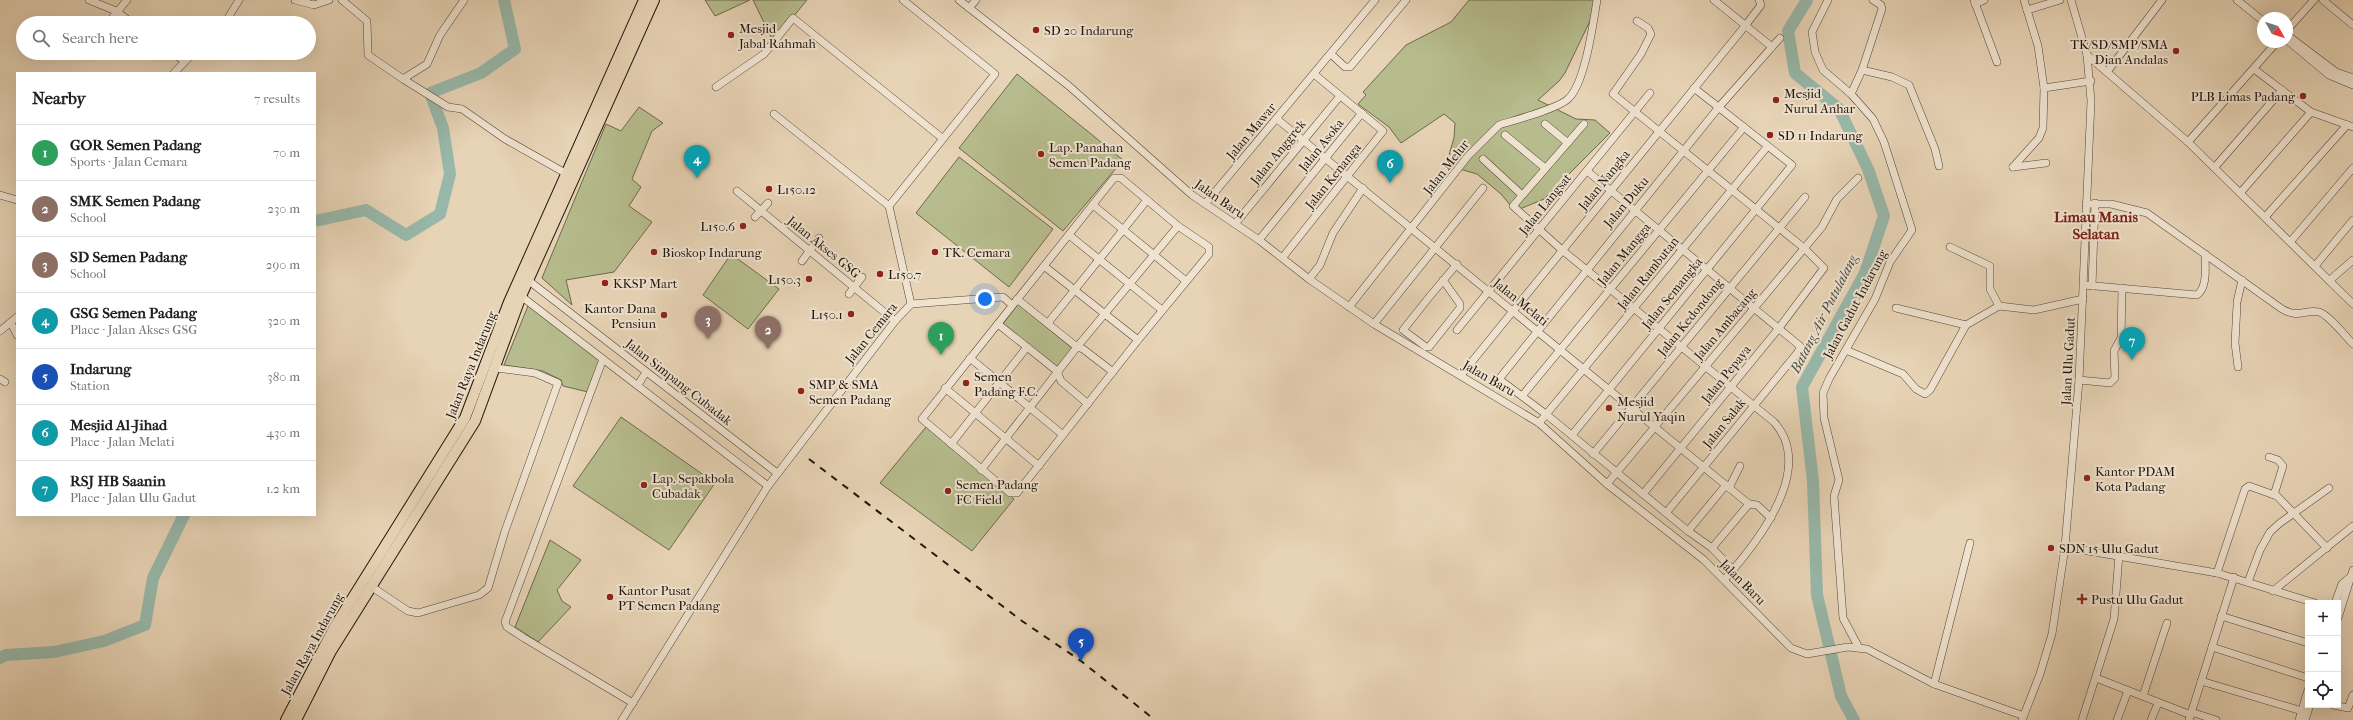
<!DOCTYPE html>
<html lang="en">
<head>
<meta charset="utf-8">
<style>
  :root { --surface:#fff; --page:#f2f2f2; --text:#202124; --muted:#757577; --line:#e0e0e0; --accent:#8f2418 }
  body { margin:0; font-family:"IM FELL French Canon",serif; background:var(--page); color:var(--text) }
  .controls { position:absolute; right:12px; bottom:12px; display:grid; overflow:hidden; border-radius:0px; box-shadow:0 4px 16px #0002 }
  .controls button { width:36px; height:36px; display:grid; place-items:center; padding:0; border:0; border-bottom:1px solid var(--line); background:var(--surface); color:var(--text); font:20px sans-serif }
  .compass { position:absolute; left:2257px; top:12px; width:36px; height:36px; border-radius:50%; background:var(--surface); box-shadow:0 4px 16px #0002; rotate:129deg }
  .you { position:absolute; left:985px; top:299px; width:14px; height:14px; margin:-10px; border:3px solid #fff; border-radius:50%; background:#1a73e8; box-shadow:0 0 0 6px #1a73e833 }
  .badge { display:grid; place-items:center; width:26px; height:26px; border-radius:50%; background:var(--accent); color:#fff; font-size:13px; font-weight:700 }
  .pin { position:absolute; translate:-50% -33px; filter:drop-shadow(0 1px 2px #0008) }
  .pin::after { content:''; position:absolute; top:21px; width:14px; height:12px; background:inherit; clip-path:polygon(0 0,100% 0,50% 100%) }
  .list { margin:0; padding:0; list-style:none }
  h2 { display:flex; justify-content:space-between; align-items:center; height:52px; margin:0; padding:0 16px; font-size:17px }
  h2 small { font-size:13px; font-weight:400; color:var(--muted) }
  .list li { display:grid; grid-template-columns:26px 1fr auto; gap:12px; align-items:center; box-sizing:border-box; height:56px; padding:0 16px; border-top:1px solid var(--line) }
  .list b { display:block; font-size:15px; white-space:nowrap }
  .list p { margin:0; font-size:13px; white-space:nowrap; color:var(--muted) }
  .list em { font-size:13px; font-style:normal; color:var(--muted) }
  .icon { flex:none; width:22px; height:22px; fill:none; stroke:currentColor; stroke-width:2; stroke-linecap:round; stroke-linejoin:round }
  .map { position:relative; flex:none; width:2353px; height:720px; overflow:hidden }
  .search { position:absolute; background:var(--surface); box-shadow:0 4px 16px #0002; left:16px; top:16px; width:300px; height:44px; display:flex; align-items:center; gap:10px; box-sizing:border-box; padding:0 14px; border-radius:22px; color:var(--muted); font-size:15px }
  .panel { position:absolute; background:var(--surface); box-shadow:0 4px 16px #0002; left:16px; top:72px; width:300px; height:444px; border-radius:0px }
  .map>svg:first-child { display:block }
  .green { fill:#b6bc8d; stroke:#6c694e }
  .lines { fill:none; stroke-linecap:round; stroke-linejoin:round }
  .river { stroke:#97b8aa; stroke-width:12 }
  .minor-casing { stroke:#524538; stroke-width:8 }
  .highway-casing { stroke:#21160e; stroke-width:12 }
  .minor { stroke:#efe2cf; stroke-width:7 }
  .highway { stroke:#e7d3b5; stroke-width:10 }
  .rail { stroke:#21160e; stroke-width:2; stroke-dasharray:7 7; stroke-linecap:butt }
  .poi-dot { fill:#8f2418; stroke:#efe2cf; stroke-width:1.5 }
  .labels { text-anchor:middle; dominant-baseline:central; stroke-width:4; stroke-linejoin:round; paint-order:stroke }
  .poi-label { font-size:13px; fill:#21160e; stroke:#efe2cf; text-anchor:start }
  .street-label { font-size:13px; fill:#21160e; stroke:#efe2cf }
  .water-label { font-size:14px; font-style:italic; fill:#4a4f45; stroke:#efe2cf }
  .quarter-label { font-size:15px; font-weight:bold; fill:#7a1f14; stroke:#efe2cf }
</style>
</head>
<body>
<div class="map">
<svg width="2353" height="720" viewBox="0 0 2353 720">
  <rect width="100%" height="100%" fill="#e7d3b5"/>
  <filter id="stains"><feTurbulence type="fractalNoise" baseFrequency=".005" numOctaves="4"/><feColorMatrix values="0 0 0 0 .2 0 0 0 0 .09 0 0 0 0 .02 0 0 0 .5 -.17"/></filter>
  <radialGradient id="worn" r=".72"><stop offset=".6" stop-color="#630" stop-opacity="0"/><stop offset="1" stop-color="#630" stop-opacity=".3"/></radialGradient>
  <g class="green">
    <path d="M705 0H750L715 16Z"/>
    <path d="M753 0H807L773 41Z"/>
    <path d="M1469 0H1600L1565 73 1559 81 1538 100 1576 119 1595 120 1610 133 1544 199 1515 211 1501 194 1477 174 1446 165 1454 138 1455 123 1444 114 1401 143 1389 127 1358 104 1366 95 1363 92 1406 45 1451 22Z"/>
    <path d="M1017 74 1123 160 1063 231 959 148Z"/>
    <path d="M639 107 663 123 652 131 632 179 641 187 629 206 652 222 614 272 566 280 572 305 542 278 606 124 621 131Z"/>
    <path d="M959 157 1053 229 1009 287 916 213Z"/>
    <path d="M731 254 779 289 748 329 703 295Z"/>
    <path d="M530 301 602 357 588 392 563 386 561 380 543 371 504 365Z"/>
    <path d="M1018 304 1073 349 1056 369 1002 325Z"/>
    <path d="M621 417 715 483 669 550 573 486Z"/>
    <path d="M926 427 1014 499 972 551 880 483Z"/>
    <path d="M550 540 581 560 557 590 562 601 571 607 538 642 515 627Z"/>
  </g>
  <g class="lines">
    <g class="river">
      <path d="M1807 0 1788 31 1795 73 1839 109 1868 169 1884 216 1865 273 1802 387 1813 481 1817 595 1841 696 1854 720"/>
      <path d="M315 221 366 210 406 235 440 214 450 174 443 128 430 93 481 73 515 49 504 0"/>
      <path d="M0 658 6 655 54 652 104 641 145 625 153 578 184 515"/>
    </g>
    <g class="minor-casing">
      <g id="minor">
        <path d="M89 0 116 11 132 23"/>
        <path d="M295 0 314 5 329 0"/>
        <path d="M342 0 367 21 368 55 403 79"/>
        <path d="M464 0 440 35 427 64 403 79 448 107 462 109 505 139 567 174"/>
        <path d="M959 0 1069 86 1192 195 1259 240 1309 279 1374 324 1539 423 1607 484 1704 560 1791 648 1807 654 1848 647 1867 649 1934 684 2024 716"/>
        <path d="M1714 0 1772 47"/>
        <path d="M1828 0 1812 32 1815 52 1823 70 1851 94 1873 119 1884 142 1912 230 1890 262 1875 299 1829 379 1823 393 1824 418 1839 480 1834 496 1843 618 1859 648"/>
        <path d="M1974 0 1997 62"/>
        <path d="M2237 0 2263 21"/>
        <path d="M2323 0 2353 25"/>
        <path d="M1975 4 1984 0"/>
        <path d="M969 8 976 0"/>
        <path d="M2027 10 2060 0"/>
        <path d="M1637 21 1648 28 1651 34 1641 54 1613 94 1804 248 1824 268 1779 328 1643 494"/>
        <path d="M108 23 127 0"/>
        <path d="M225 23 239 0"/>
        <path d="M2287 30 2314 0"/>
        <path d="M2287 35 2336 72 2353 78"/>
        <path d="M2287 40 2329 75 2353 85"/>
        <path d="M173 53 184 61"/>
        <path d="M1331 54 1345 67H1350L1406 0"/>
        <path d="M2087 55 2188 142 2353 304"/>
        <path d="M2254 69 2311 112 2353 127"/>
        <path d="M1862 70 1892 77 1909 85 1935 149 1939 166"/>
        <path d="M2107 72 2162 0"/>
        <path d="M174 73 193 53"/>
        <path d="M716 87 764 54 793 18 942 138"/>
        <path d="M2044 88 2091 81"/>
        <path d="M1851 94 1862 70 1882 9 1881 5 1873 0"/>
        <path d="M774 114 889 206 911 304"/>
        <path d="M1277 119 1749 504"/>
        <path d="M1545 124 1568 143"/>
        <path d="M1584 124 1513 206 1562 250 1774 422C1816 469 1757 543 1725 579"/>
        <path d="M1505 135 1545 168"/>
        <path d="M2188 142 2277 42"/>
        <path d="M1483 159 1522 195"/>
        <path d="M2013 167 2039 138 2043 128 2044 88 2038 46 2024 0"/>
        <path d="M2013 167 2046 163"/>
        <path d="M2215 167 2282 90"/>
        <path d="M1587 171 1800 346 1798 352 1666 513"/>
        <path d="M1114 178H1121L1178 226 1209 247V254L1138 340 1017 493H1010L922 419Z"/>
        <path d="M737 191 895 321"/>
        <path d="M2241 192 2311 112"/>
        <path d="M0 195 17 200"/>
        <path d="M1205 204 1375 0"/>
        <path d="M2086 204H2111L2147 213 2282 309C2300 319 2304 309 2319 312 2329 315 2345 336 2353 344"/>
        <path d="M1093 205 1186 281"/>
        <path d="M889 206 995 74 903 0"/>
        <path d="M2266 216 2347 125"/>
        <path d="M755 217 768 203"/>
        <path d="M1235 224 1340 96"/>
        <path d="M1069 235 1162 310"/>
        <path d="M1259 240 1362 113"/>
        <path d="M2291 241 2353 168"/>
        <path d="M1950 247 1990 266V289L1999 306 2034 310 2083 299"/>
        <path d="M1283 257 1383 131 1314 74"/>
        <path d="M802 261 819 238"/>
        <path d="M1044 266 1138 340"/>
        <path d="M2315 266 2353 220"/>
        <path d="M524 277 777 473"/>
        <path d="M1309 279 1320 265 1333 233 1363 188"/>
        <path d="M1443 280 1460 304V308L1429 347H1426L1403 330C1420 308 1438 286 1457 264"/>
        <path d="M2330 280 2353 260"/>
        <path d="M2084 285 2197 295C2208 287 2205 266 2205 254"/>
        <path d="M2092 286 2095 203"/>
        <path d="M519 292 521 296 768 486"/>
        <path d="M849 294 862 277"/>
        <path d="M1017 299 1077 347 1178 226"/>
        <path d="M2237 302 2242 280"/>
        <path d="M911 304 1003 297 1012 305"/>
        <path d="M2237 305 2235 343 2238 367"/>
        <path d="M1349 307 1468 156 1499 125C1515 120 1557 109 1568 99 1585 84 1593 24 1597 0"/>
        <path d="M1896 308 1966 325"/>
        <path d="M11 323 17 335"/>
        <path d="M1048 323 1147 200"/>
        <path d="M998 324 1057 371 1061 381 1088 404"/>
        <path d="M1374 324 1483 188"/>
        <path d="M1457 330 1650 93"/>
        <path d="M0 331 17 317"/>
        <path d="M1846 350 1903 374 1916 389 1925 394 1930 390 1966 325 1999 306"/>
        <path d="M970 358 1063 435"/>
        <path d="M603 359 505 622 507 627 524 638 633 703"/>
        <path d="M1461 375 1745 26 1761 5 1759 0"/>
        <path d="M0 379 5 382"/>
        <path d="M1499 379 1547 415 1688 531 1712 548 1733 570"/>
        <path d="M2079 380 2110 383 2115 378 2114 351 2121 338 2122 288"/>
        <path d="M1495 384 1719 107 1780 38"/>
        <path d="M638 385 646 372"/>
        <path d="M945 388 1039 466"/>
        <path d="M1522 396 1744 127"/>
        <path d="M1539 423 1767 147"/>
        <path d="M1572 435 1792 165 1694 88"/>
        <path d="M951 444 1027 347"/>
        <path d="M1593 454 1805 197"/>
        <path d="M2269 457 2278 460 2283 466 2274 495"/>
        <path d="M981 470 1077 347 1083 349 1113 372"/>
        <path d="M1607 484 1822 227 1837 199 1858 178"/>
        <path d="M1729 488 1740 466"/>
        <path d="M1749 504 1757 505 1771 518"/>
        <path d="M1688 531 1726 485"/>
        <path d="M2065 547 2217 573 2315 603"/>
        <path d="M1712 548 1749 504"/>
        <path d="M2217 573 2245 489 2249 486 2277 496 2327 548"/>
        <path d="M2248 582 2260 550 2270 532 2280 523 2329 488"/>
        <path d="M372 587 408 611 418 613 479 595 488 588 505 531 558 383 535 373 496 368"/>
        <path d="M2273 591 2353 526"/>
        <path d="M2335 603 2342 584 2349 578"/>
        <path d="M2221 616 2308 643"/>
        <path d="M2338 618 2353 570"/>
        <path d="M2212 647 2308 678"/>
        <path d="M2096 678 2191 715"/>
        <path d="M2201 681 2302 711"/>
        <path d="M1934 684 1970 543"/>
        <path d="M2143 696 2167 623"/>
        <path d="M2333 705 2348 708 2353 695"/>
        <path d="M2191 712 2216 720"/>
        <path d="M622 720 768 486 895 321 911 304"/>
        <path d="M2022 720 2040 674 2052 634 2065 547 2079 380 2091 101 2087 55 2071 0"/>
        <path d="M2082 720 2114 619 2119 555"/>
        <path d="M2117 720 2128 691"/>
        <path d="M2151 720 2158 703"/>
        <path d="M2189 720 2234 577"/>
        <path d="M2299 720 2308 690"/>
        <path d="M2305 720 2310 705"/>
      </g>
    </g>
    <g class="highway-casing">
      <g id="highway">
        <path d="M286 720 334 628 465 418 509 302 644 0"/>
        <path d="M296 720 331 651 475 421 521 296 654 0"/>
      </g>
    </g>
    <use href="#minor" class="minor"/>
    <use href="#highway" class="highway"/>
    <path class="rail" d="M809 459 1022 621 1081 661 1155 720"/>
  </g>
  <g class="poi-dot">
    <circle cx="1036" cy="30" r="4"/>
    <circle cx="731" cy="35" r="4"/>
    <circle cx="2176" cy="51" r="4"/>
    <circle cx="2303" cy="96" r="4"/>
    <circle cx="1776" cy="100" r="4"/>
    <circle cx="1770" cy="135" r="4"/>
    <circle cx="1041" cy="154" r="4"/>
    <circle cx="769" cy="189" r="4"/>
    <circle cx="743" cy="226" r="4"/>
    <circle cx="654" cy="252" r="4"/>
    <circle cx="935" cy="252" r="4"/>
    <circle cx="880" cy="274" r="4"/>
    <circle cx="809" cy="279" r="4"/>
    <circle cx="605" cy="283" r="4"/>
    <circle cx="851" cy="314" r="4"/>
    <circle cx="664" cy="315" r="4"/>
    <circle cx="966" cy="383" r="4"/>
    <circle cx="801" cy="391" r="4"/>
    <circle cx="1609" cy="408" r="4"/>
    <circle cx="2087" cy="478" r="4"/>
    <circle cx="644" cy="485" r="4"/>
    <circle cx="948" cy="491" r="4"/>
    <circle cx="2051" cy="548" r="4"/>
    <circle cx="610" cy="597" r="4"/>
    <path d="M2080 593h4v4h4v4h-4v4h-4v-4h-4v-4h4z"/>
  </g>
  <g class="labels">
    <g class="poi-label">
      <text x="739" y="28">Mesjid<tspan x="739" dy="15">Jabal Rahmah</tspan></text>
      <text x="1044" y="30">SD 20 Indarung</text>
      <text x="2168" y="44" text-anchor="end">TK/SD/SMP/SMA<tspan x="2168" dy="15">Dian Andalas</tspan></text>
      <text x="1784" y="93">Mesjid<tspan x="1784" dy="15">Nurul Anhar</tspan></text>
      <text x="2295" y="96" text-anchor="end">PLB Limas Padang</text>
      <text x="1778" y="135">SD 11 Indarung</text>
      <text x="1049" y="147">Lap. Panahan<tspan x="1049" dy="15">Semen Padang</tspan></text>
      <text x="777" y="189">L150.12</text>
      <text x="735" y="226" text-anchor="end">L150.6</text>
      <text x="662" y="252">Bioskop Indarung</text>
      <text x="943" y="252">TK. Cemara</text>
      <text x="888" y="274">L150.7</text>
      <text x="801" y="279" text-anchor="end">L150.3</text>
      <text x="613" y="283">KKSP Mart</text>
      <text x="656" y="308" text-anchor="end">Kantor Dana<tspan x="656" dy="15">Pensiun</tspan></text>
      <text x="843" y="314" text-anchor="end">L150.1</text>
      <text x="974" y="376">Semen<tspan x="974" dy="15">Padang F.C.</tspan></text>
      <text x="809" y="384">SMP &amp; SMA<tspan x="809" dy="15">Semen Padang</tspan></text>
      <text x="1617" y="401">Mesjid<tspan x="1617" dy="15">Nurul Yaqin</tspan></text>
      <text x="2095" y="471">Kantor PDAM<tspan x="2095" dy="15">Kota Padang</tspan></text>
      <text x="652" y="478">Lap. Sepakbola<tspan x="652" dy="15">Cubadak</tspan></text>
      <text x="956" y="484">Semen Padang<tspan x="956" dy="15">FC Field</tspan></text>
      <text x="2059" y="548">SDN 15 Ulu Gadut</text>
      <text x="618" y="590">Kantor Pusat<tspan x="618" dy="15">PT Semen Padang</tspan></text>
      <text x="2091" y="599">Pustu Ulu Gadut</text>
    </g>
    <g class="street-label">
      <text transform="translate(1251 131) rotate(-50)">Jalan Mawar</text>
      <text transform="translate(1321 145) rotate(-51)">Jalan Asoka</text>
      <text transform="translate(1278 152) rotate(-51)">Jalan Anggrek</text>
      <text transform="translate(1446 167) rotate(-52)">Jalan Melur</text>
      <text transform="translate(1333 176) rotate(-51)">Jalan Kenanga</text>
      <text transform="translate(1604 180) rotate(-51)">Jalan Nangka</text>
      <text transform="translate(1220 199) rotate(35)">Jalan Baru</text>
      <text transform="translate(1626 202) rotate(-50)">Jalan Duku</text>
      <text transform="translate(1545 204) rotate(-51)">Jalan Langsat</text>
      <text transform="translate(824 247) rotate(39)">Jalan Akses GSG</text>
      <text transform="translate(1624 254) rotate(-51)">Jalan Mangga</text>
      <text transform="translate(1648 273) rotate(-51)">Jalan Rambutan</text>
      <text transform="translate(1672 293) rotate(-51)">Jalan Semangka</text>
      <text transform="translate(1521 302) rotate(39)">Jalan Melati</text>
      <text transform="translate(1855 304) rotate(-62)">Jalan Gadut-Indarung</text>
      <text transform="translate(1690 317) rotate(-51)">Jalan Kedondong</text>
      <text transform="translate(1725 324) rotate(-50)">Jalan Ambacang</text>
      <text transform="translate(871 333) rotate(-51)">Jalan Cemara</text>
      <text transform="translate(2068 361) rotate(-87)">Jalan Ulu Gadut</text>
      <text transform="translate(471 365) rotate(-68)">Jalan Raya Indarung</text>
      <text transform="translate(1726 374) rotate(-51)">Jalan Pepaya</text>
      <text transform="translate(1489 378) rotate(30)">Jalan Baru</text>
      <text transform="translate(679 382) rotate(38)">Jalan Simpang Cubadak</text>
      <text transform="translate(1724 423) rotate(-51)">Jalan Salak</text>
      <text transform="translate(1743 582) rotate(45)">Jalan Baru</text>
      <text transform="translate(312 644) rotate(-61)">Jalan Raya Indarung</text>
    </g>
    <g class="water-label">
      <text transform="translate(1824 314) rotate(-63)">Batang Air Putulalang</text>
    </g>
    <g class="quarter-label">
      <text x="2096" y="217">Limau Manis<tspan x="2096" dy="17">Selatan</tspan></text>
    </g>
  </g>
  <rect width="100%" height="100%" filter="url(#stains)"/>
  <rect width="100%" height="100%" fill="url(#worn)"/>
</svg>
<div class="controls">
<button>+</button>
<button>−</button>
<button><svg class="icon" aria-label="locate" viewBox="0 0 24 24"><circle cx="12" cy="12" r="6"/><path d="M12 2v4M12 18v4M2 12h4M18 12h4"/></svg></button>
</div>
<svg class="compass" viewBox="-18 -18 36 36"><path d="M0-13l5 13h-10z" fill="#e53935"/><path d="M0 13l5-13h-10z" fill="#757577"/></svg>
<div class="you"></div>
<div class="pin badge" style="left:941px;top:355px;background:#2e9e5b">1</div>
<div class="pin badge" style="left:768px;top:349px;background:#8d6e63">2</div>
<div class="pin badge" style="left:708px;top:339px;background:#8d6e63">3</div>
<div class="pin badge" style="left:697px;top:178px;background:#0f9aa8">4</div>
<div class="pin badge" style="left:1081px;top:661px;background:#1a4fb4">5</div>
<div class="pin badge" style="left:1390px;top:183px;background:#0f9aa8">6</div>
<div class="pin badge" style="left:2132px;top:360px;background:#0f9aa8">7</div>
<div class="search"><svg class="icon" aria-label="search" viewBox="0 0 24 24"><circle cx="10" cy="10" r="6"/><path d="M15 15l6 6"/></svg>Search here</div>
<section class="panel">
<h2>Nearby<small>7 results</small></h2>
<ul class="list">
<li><span class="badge" style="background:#2e9e5b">1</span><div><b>GOR Semen Padang</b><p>Sports · Jalan Cemara</p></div><em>70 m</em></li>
<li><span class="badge" style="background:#8d6e63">2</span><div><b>SMK Semen Padang</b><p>School</p></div><em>230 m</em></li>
<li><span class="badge" style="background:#8d6e63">3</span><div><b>SD Semen Padang</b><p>School</p></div><em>290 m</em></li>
<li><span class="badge" style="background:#0f9aa8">4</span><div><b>GSG Semen Padang</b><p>Place · Jalan Akses GSG</p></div><em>320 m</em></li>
<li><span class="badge" style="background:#1a4fb4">5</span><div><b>Indarung</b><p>Station</p></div><em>380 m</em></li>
<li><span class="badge" style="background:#0f9aa8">6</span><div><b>Mesjid Al-Jihad</b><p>Place · Jalan Melati</p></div><em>430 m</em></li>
<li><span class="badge" style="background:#0f9aa8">7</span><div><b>RSJ HB Saanin</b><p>Place · Jalan Ulu Gadut</p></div><em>1.2 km</em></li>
</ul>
</section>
</div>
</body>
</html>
